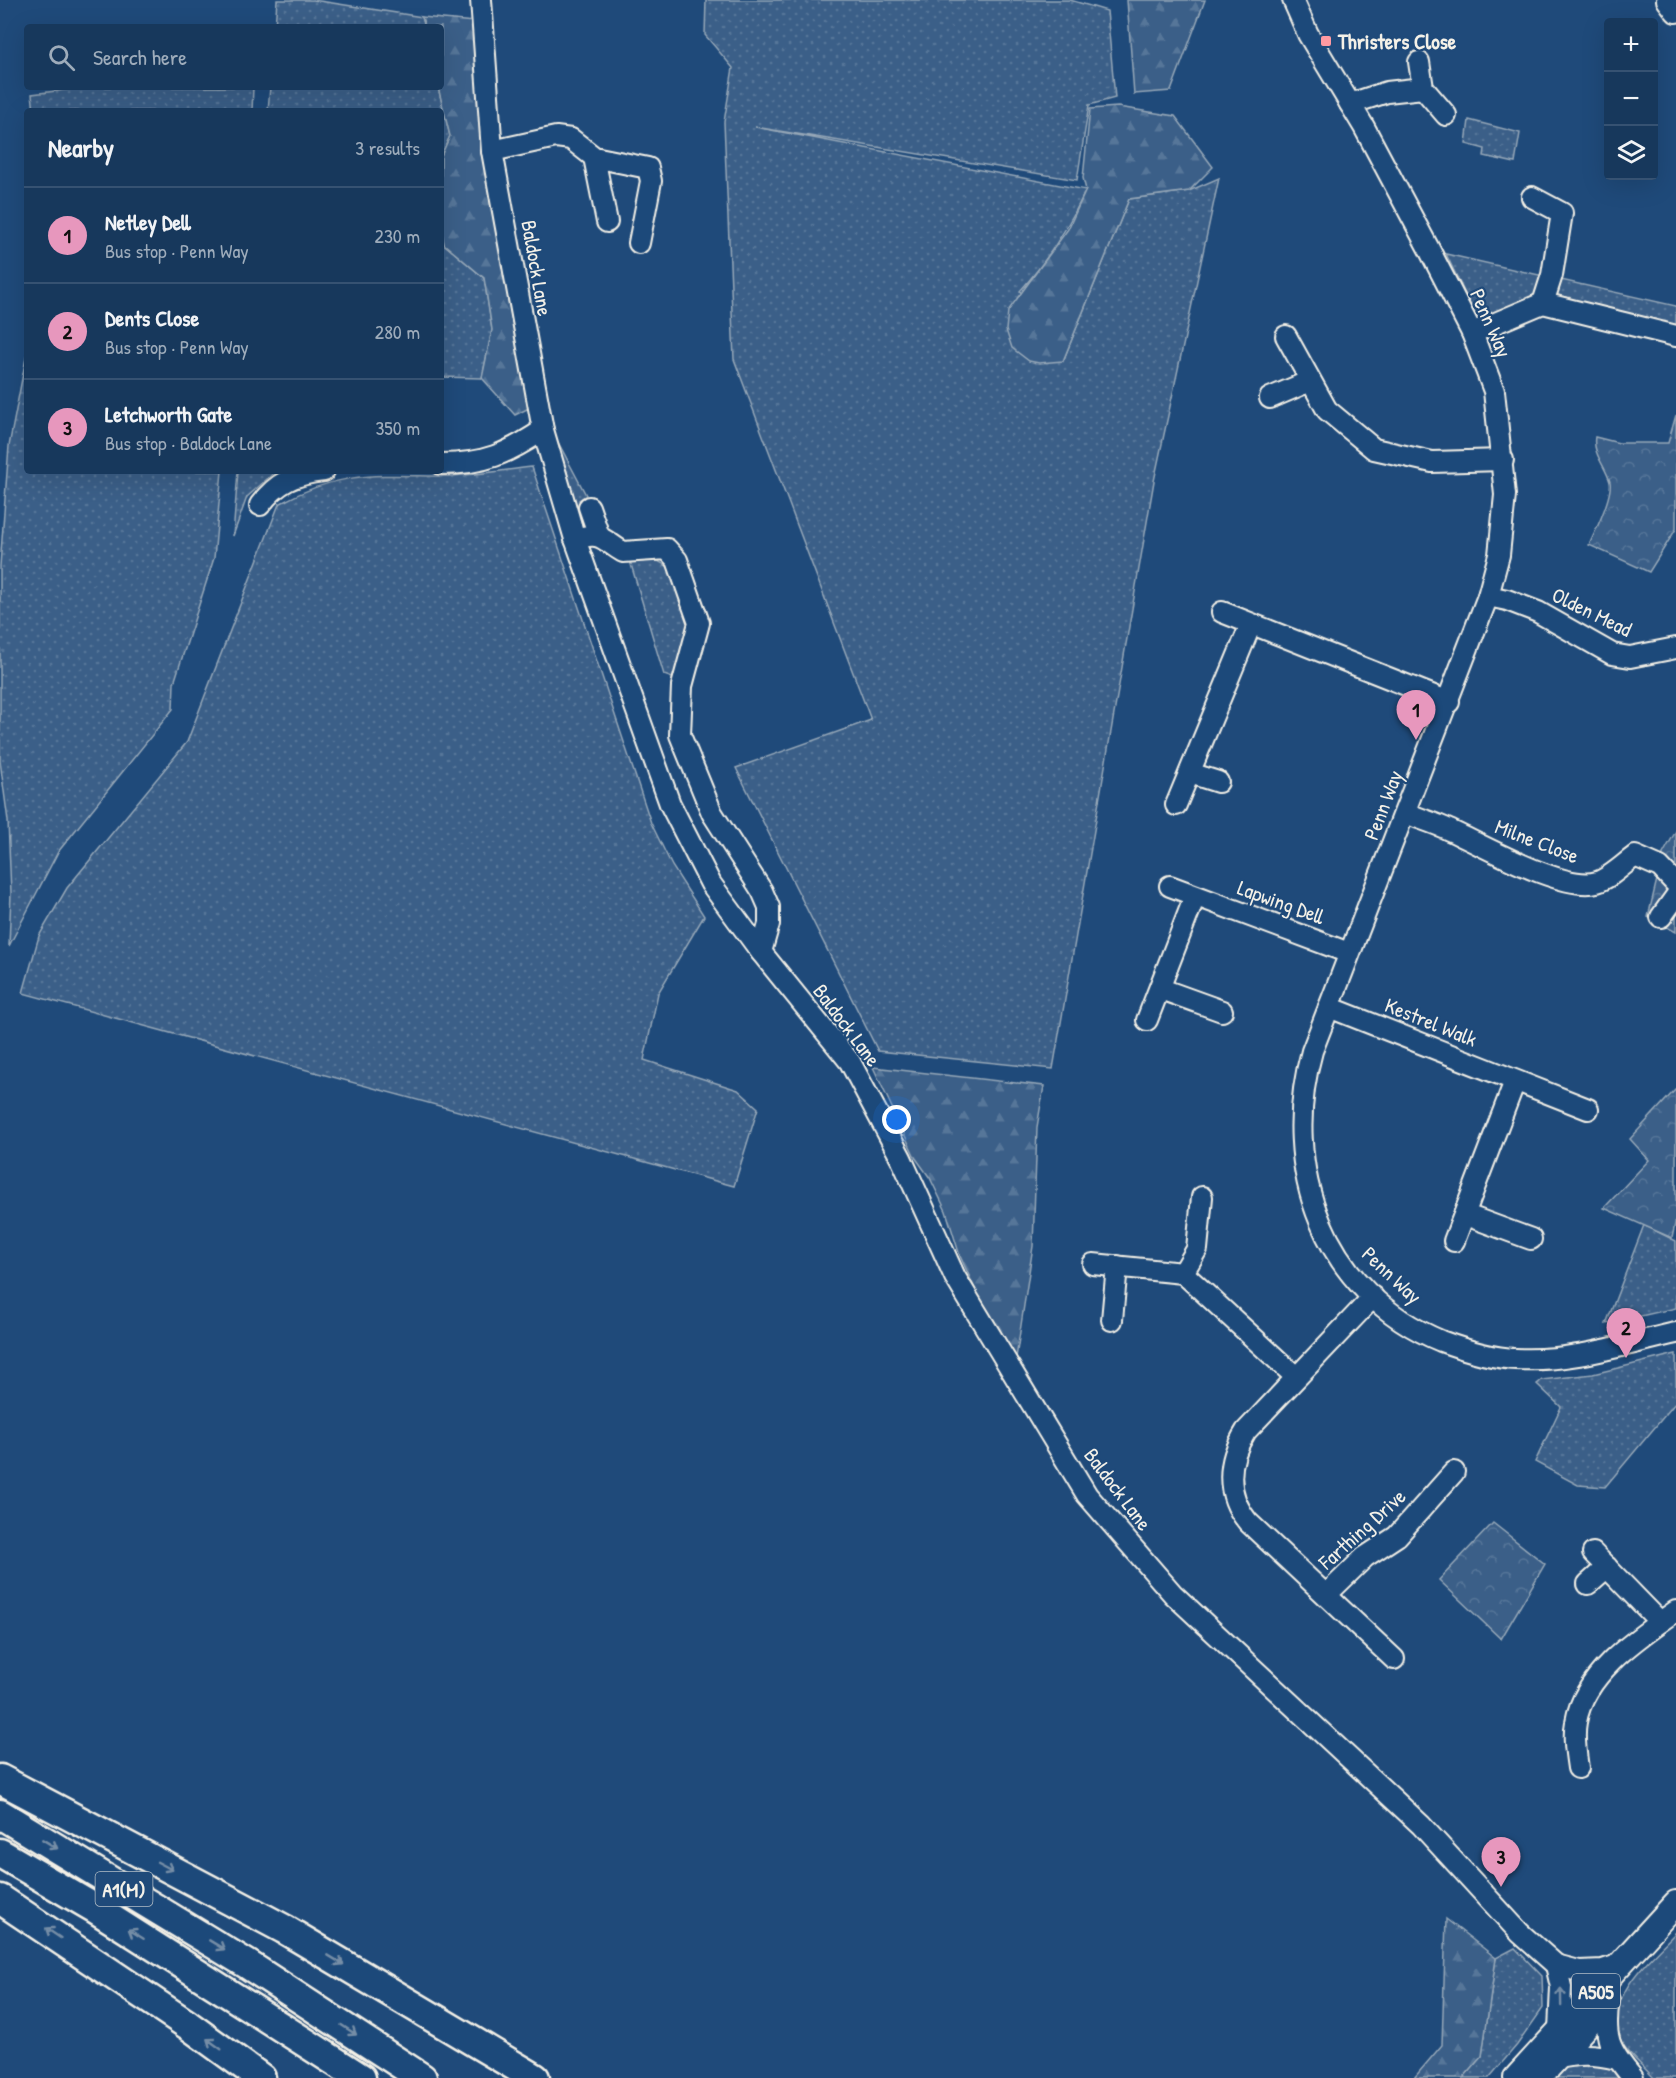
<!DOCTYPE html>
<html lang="en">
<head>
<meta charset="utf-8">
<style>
  :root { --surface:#17385c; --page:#203f62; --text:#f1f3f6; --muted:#9eacbb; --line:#365272; --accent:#e797bd }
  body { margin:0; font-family:"Patrick Hand",sans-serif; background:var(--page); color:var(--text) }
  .controls { position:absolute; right:18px; top:18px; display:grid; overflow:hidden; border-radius:6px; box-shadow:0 6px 24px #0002 }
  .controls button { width:54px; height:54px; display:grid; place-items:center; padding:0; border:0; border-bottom:2px solid var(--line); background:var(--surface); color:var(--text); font:30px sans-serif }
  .you { position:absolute; left:897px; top:1120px; width:21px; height:21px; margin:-15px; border:4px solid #fff; border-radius:50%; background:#1a73e8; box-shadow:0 0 0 9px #1a73e833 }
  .badge { display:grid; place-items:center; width:39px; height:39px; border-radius:50%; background:var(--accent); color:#111; font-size:20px; font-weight:700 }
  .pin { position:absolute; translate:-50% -50px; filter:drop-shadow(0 2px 3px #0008) }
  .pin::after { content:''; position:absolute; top:32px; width:21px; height:18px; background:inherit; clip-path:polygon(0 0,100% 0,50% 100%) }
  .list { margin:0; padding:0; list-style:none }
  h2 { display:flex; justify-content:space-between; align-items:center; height:78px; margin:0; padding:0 24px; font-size:26px }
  h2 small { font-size:20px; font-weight:400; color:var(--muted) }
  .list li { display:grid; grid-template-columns:39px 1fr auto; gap:18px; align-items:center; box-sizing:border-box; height:96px; padding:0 24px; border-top:2px solid var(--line) }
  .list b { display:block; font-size:22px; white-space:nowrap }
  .list p { margin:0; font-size:20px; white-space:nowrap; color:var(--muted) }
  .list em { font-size:20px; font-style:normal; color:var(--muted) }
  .icon { flex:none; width:33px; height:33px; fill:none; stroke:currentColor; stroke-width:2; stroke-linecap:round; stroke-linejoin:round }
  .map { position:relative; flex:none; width:1676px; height:2078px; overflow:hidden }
  .search { position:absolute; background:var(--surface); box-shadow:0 6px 24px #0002; left:24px; top:24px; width:420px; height:66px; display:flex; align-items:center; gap:15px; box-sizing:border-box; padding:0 21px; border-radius:6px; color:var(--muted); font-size:22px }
  .panel { position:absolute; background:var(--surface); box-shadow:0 6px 24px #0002; left:24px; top:108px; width:420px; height:366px; border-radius:6px }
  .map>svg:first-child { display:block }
  .grass { fill:url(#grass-dots); stroke:#97a8b8; stroke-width:1.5 }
  .forest { fill:url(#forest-firs); stroke:#97a8b8; stroke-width:1.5 }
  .park { fill:url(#park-crowns); stroke:#97a8b8; stroke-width:1.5 }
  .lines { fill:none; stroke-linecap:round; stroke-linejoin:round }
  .minor-casing { stroke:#f4f1e8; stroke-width:24 }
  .major-casing { stroke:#f4f1e8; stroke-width:28 }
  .highway-casing { stroke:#f4f1e8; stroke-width:33 }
  .minor { stroke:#1f4a7a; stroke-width:20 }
  .major { stroke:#1f4a7a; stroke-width:24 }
  .highway { stroke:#1f4a7a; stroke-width:28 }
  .oneway { stroke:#748da6 }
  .poi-dot { fill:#ff9aa2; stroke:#1f4a7a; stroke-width:2 }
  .labels { text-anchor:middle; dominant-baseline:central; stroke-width:4.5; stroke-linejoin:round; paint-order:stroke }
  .shield { fill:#1f4a7a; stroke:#b4bfc7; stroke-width:1.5 }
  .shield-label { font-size:20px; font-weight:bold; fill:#f4f1e8 }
  .poi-label { font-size:21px; font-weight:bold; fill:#f4f1e8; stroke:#1f4a7a; text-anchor:start }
  .street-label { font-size:21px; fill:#f4f1e8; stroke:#1f4a7a }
</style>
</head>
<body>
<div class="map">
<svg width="1676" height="2078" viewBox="0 0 1676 2078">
  <defs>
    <pattern id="grass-dots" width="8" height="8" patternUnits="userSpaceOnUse" patternTransform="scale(1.5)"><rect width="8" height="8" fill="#3a5f88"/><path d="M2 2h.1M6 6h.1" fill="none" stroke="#577699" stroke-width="1.8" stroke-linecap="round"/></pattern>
    <pattern id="forest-firs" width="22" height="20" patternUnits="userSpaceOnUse" patternTransform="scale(1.5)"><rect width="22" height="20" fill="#3a5f88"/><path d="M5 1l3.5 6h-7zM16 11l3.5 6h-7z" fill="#577699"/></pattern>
    <pattern id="park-crowns" width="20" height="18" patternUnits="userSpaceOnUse" patternTransform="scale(1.5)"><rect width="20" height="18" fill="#3a5f88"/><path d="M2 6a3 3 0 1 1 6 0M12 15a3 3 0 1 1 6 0" fill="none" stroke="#577699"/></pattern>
  </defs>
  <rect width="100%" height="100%" fill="#1f4a7a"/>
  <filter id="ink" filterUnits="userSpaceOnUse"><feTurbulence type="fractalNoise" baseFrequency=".0167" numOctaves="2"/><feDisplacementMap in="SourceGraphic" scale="12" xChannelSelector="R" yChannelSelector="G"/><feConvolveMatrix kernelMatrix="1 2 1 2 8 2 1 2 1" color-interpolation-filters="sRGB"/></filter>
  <g filter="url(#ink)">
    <g class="grass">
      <path d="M277 0H313L422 17 425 27H275Z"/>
      <path d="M706 0H1070L1107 11 1115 98 1089 105 1077 180 755 127 1086 190C1068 228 1048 260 1020 291L1063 361 1129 199 1189 191 1219 178 1154 481 1053 1069 878 1051 736 768 871 720 734 359 724 122 733 68 705 35Z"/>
      <path d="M89 87H253L252 111H34L32 94Z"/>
      <path d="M270 87H438L450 136 441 156V111H268Z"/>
      <path d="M1469 120 1520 133 1515 163 1484 156 1485 149 1466 144Z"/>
      <path d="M441 227 444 244 484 278 492 330 482 378 441 377Z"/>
      <path d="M1446 254 1676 306V332L1534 298 1478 321Z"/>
      <path d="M27 353V471H222L214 558 174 683 173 709 58 852 9 946 11 893 8 821 0 761V566L9 446Z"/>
      <path d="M555 444H559L586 495 579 500 591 523 587 528 579 523Z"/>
      <path d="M532 467 651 823 672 866 704 916 658 993 644 1060 738 1090 758 1108 734 1186 23 993 39 936 67 888 187 742 279 504C342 469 381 476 449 476 477 475 505 470 532 467Z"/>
      <path d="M238 471H276L247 497 233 536Z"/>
      <path d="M651 557 667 566 674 575 694 624 678 680 664 675 630 561Z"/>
      <path d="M1644 1225 1676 1241V1308L1606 1324Z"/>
      <path d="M1676 1354V1402L1605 1487 1578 1485 1535 1462 1561 1407 1537 1384 1542 1380 1593 1374Z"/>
      <path d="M1676 1932V2078H1654C1644 2067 1629 2055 1622 2043 1600 1999 1650 1960 1676 1932Z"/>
      <path d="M1515 1948 1542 1976 1543 2008 1517 2045 1489 2078H1463L1482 2056 1496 1958Z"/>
      <path d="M1590 2060 1611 2068 1621 2078H1544L1565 2064Z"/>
    </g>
    <g class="forest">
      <path d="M1127 0H1205L1171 91 1134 94Z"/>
      <path d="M422 17 474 22 481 131 510 310 529 408 515 415 482 378 492 330 484 278 444 244 441 227V156L450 136 438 87H441V27H425Z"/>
      <path d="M1118 107 1175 116 1213 167 1189 191 1129 199 1063 361 1039 363 1029 361 1012 348 1006 330 1008 311 1068 229 1086 190 1083 178 1090 109Z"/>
      <path d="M873 1067 1044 1086 1037 1127 1033 1246 1016 1358 982 1304 960 1256 946 1211 930 1178 915 1157Z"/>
      <path d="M1446 1919 1496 1958 1482 2056 1463 2078H1414L1442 2045Z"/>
    </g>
    <g class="park">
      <path d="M1676 415V529L1649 572 1589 545C1595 532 1613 496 1610 482 1606 467 1592 453 1595 437L1619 443H1668Z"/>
      <path d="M1676 831V932L1648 917 1663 854Z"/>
      <path d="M1676 1089V1219L1672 1238 1604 1208 1649 1160 1630 1139Z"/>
      <path d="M1493 1523 1545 1564 1501 1639 1439 1580Z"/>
    </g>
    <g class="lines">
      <g class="minor-casing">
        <g id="minor">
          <path d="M481 0 492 151 543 430 575 539 670 804 711 884 761 952 850 1062 901 1158 955 1277 1087 1495 1173 1594 1421 1825 1520 1933 1556 1965 1579 1971 1603 1970 1621 1964"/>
          <path d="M1293 0 1308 34 1364 127 1429 249 1472 333 1494 391 1505 495 1499 555 1488 596 1312 1051C1279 1168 1324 1293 1441 1341 1465 1350 1490 1358 1516 1359 1570 1362 1623 1345 1676 1333"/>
          <path d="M1667 0 1676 12"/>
          <path d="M1419 62 1423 88 1446 115"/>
          <path d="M1350 104 1387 92 1423 88"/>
          <path d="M492 151 556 137 571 139 594 157 648 168 651 181 639 243"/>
          <path d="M594 157 607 222"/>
          <path d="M1532 197 1562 213 1552 275 1543 303"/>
          <path d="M1472 333 1543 303 1676 336"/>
          <path d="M1286 336 1327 410 1374 449 1432 462 1503 460"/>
          <path d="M1270 398 1310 381"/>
          <path d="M441 464C484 464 507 454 543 430"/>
          <path d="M260 505C277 482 295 474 324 471"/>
          <path d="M589 507 599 536"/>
          <path d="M575 539C602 531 601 539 623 552L667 549 677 560 699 623 682 686 680 735 712 813 762 891 769 907V924L761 952"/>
          <path d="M1488 596 1507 600 1538 612 1612 654 1630 657 1676 648"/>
          <path d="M1222 612 1449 702"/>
          <path d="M1190 773 1218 782"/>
          <path d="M1176 805 1251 624"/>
          <path d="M1406 813C1420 819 1435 823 1449 830 1481 844 1563 892 1597 882 1610 878 1624 864 1635 856L1660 867 1676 884"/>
          <path d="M1170 886 1349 953"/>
          <path d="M1661 917 1676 896"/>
          <path d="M1161 989 1222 1011"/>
          <path d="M1329 1007 1588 1109"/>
          <path d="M1147 1020 1195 896"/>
          <path d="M1466 1215 1531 1239"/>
          <path d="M1454 1241 1515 1081"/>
          <path d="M1093 1264 1183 1273 1296 1377"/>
          <path d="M1183 1273 1197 1249 1202 1197"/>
          <path d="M1373 1297 1246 1431C1227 1461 1225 1494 1248 1522L1394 1659"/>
          <path d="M1112 1320 1117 1266"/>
          <path d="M1593 1553 1660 1622"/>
          <path d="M1588 1584 1607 1567"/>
          <path d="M1327 1594 1365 1557 1397 1536 1454 1472"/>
          <path d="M1578 1768C1576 1754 1573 1737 1576 1722 1584 1673 1639 1637 1676 1611"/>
          <path d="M1556 1965 1561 1987 1559 2030"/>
          <path d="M1609 2000C1603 2037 1609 2050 1633 2078"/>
          <path d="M1556 2059C1579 2053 1594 2054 1617 2059"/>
        </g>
      </g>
      <g class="major-casing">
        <g id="major">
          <path d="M1516 2078 1676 1903"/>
          <path d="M1539 2078 1605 2005"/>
        </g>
      </g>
      <g class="highway-casing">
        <g id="highway">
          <path d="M0 1779 284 1929 535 2078"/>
          <path d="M0 1814 247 1964 422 2078"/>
          <path d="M0 1853 96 1909 361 2078"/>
          <path d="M0 1899 188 2025 261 2078"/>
        </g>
      </g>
      <use href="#minor" class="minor"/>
      <use href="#major" class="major"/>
      <use href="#highway" class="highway"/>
    </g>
    <defs><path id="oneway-shaft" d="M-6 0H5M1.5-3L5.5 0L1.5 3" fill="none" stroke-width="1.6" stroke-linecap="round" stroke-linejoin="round" transform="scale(1.5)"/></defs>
    <g class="oneway">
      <use href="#oneway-shaft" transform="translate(50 1844) rotate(31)"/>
      <use href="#oneway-shaft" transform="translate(165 1866) rotate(28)"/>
      <use href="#oneway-shaft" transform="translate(53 1933) rotate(-146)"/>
      <use href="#oneway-shaft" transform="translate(136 1934) rotate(-148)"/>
      <use href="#oneway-shaft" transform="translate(217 1945) rotate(31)"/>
      <use href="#oneway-shaft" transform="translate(336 1960) rotate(31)"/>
      <use href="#oneway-shaft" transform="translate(1561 1997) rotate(-91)"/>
      <use href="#oneway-shaft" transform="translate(349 2030) rotate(33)"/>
      <use href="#oneway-shaft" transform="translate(214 2044) rotate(-144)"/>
    </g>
  </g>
  <rect class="poi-dot" x="1320" y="35" width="12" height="12" rx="3"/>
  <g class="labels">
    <g class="shield">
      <rect x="95.5" y="1872" width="57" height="34" rx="4.5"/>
      <rect x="1572" y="1974" width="48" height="34" rx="4.5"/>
    </g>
    <g class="shield-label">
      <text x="124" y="1889">A1(M)</text>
      <text x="1596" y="1991">A505</text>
    </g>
    <g class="poi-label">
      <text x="1338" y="41">Thristers Close</text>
    </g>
    <g class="street-label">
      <text transform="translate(537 268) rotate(80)">Baldock Lane</text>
      <text transform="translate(1491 323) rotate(66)">Penn Way</text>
      <text transform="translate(1592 612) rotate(26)">Olden Mead</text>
      <text transform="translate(1383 805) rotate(-69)">Penn Way</text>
      <text transform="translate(1537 841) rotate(21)">Milne Close</text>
      <text transform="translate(1281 902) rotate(20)">Lapwing Dell</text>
      <text transform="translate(1431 1022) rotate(22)">Kestrel Walk</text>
      <text transform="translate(847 1025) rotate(53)">Baldock Lane</text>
      <text transform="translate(1392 1275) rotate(43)">Penn Way</text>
      <text transform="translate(1118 1489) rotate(53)">Baldock Lane</text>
      <text transform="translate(1362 1529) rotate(-42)">Farthing Drive</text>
    </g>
  </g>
</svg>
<div class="controls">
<button>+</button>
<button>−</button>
<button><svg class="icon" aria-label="layers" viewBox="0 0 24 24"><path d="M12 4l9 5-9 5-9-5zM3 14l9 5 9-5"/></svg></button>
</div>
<div class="you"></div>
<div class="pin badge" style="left:1416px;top:740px">1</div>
<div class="pin badge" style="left:1626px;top:1358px">2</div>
<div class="pin badge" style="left:1501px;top:1887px">3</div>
<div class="search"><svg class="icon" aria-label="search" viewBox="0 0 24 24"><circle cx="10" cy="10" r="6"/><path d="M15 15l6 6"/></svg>Search here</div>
<section class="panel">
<h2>Nearby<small>3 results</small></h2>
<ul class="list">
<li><span class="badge">1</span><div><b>Netley Dell</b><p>Bus stop · Penn Way</p></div><em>230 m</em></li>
<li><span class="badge">2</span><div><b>Dents Close</b><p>Bus stop · Penn Way</p></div><em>280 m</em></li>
<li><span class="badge">3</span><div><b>Letchworth Gate</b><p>Bus stop · Baldock Lane</p></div><em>350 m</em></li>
</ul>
</section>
</div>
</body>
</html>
